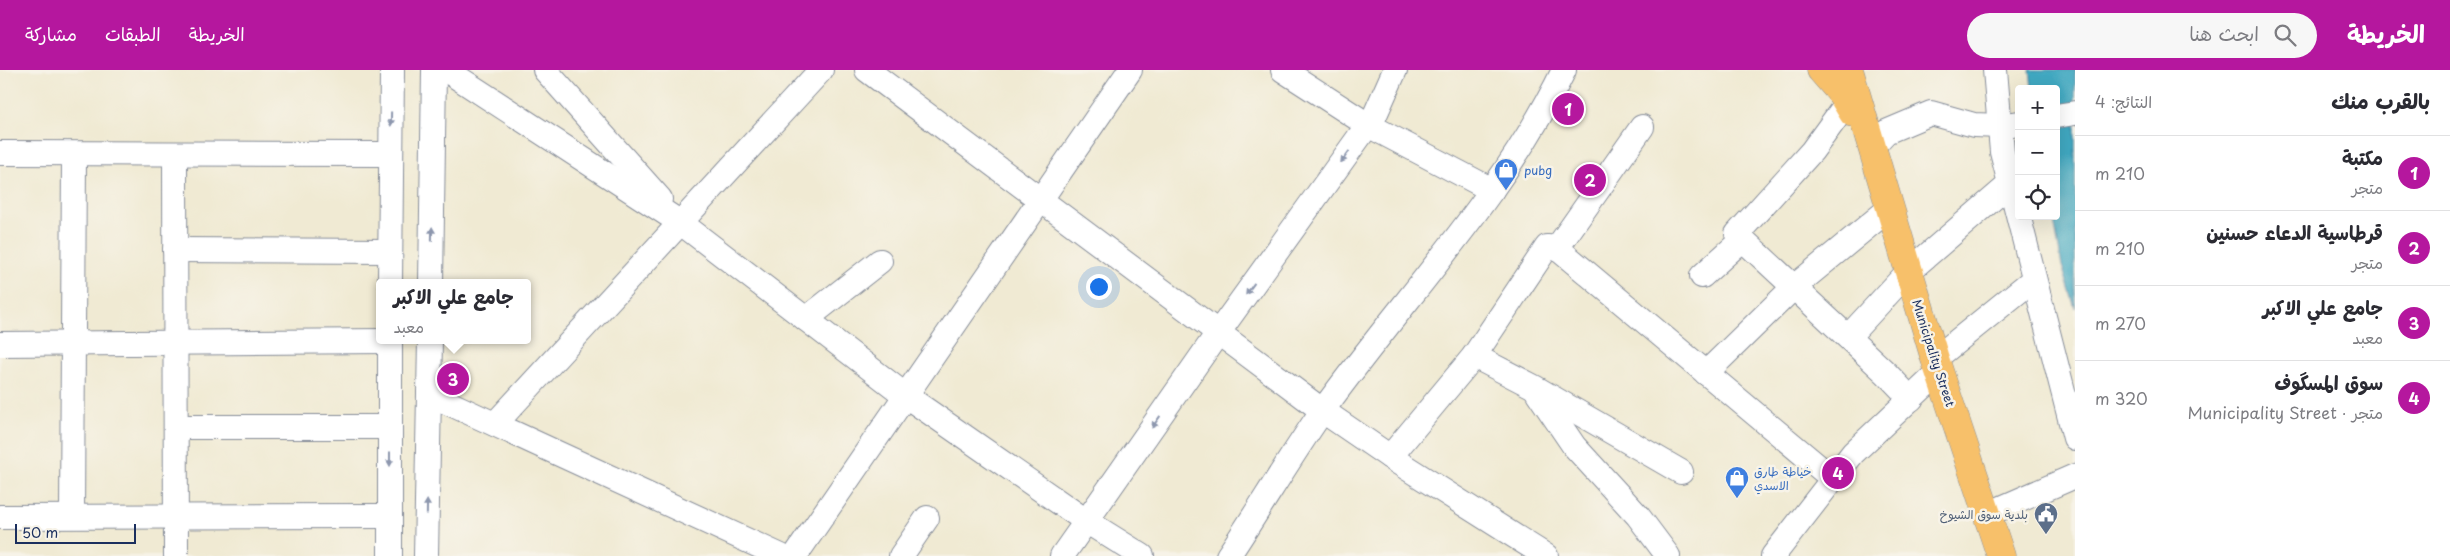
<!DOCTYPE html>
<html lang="ar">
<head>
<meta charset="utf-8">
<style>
  :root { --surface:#fff; --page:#f7f7f7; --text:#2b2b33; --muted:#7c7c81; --line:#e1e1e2; --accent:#b5179e }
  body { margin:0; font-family:"Playpen Sans","Playpen Sans Arabic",sans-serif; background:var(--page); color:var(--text); direction:rtl }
  .controls { position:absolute; right:15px; top:15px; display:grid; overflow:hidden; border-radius:5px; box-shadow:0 5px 20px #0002 }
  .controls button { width:45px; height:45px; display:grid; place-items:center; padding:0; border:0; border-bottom:1px solid var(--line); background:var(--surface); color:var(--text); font:25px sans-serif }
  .scale { position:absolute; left:15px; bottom:12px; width:121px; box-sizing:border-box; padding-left:5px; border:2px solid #1b2f5e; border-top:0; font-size:14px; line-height:18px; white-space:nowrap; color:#1b2f5e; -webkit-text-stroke:4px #f7f3e8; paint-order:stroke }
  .you { position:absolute; left:1098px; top:216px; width:18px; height:18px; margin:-12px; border:4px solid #fff; border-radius:50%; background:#1a73e8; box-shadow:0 0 0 8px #1a73e833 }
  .badge { display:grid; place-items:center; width:32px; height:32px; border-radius:50%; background:var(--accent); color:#fff; font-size:16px; font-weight:700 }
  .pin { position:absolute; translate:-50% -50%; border:2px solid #fff; box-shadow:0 1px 5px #0006 }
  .popup { position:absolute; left:376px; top:209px; width:155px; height:65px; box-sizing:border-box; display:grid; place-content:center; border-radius:5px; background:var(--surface); filter:drop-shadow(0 1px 4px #0005); font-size:16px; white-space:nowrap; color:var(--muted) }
  .popup b { font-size:19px; color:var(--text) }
  .popup::after { content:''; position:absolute; left:50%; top:100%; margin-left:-10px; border:10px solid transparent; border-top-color:var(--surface) }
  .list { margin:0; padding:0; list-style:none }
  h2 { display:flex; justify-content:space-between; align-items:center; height:65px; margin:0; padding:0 20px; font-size:21px }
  h2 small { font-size:16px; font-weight:400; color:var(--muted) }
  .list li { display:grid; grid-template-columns:32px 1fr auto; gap:15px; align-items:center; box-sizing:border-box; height:75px; padding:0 20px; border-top:1px solid var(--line) }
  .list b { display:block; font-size:19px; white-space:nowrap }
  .list p { margin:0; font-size:16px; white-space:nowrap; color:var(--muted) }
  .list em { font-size:16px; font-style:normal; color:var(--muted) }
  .icon { flex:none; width:28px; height:28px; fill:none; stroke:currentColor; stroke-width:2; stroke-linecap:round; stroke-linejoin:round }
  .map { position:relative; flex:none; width:2075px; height:486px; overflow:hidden; direction:ltr }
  header { display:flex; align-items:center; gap:30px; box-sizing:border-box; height:70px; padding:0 25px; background:var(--accent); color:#fff }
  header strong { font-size:24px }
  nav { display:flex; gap:28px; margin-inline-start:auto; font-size:18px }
  .search { width:350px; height:45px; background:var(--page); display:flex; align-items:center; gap:12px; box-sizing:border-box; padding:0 18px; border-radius:28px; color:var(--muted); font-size:19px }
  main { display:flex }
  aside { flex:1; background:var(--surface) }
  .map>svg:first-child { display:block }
  .water { fill:#40a8c1; stroke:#2e6c90 }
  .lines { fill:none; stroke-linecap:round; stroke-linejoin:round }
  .minor-casing { stroke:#868c98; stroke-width:26 }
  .major-casing { stroke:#868c98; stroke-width:29 }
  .minor { stroke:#fff; stroke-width:24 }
  .major { stroke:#f7c06b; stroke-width:28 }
  .oneway { fill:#8d97ae }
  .labels { text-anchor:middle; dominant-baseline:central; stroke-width:5; stroke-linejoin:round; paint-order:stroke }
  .shop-label { font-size:12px; fill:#366cbe; stroke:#f7f3e8; text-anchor:start }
  .street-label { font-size:12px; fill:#1b2f5e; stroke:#f7f3e8 }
  .service-label { font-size:12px; fill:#4e5e75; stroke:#f7f3e8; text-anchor:end }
</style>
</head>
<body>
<header>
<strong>الخريطة</strong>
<div class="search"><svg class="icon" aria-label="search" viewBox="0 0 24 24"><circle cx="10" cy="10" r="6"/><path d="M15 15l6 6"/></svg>ابحث هنا</div>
<nav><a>الخريطة</a><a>الطبقات</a><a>مشاركة</a></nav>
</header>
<main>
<aside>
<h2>بالقرب منك<small>النتائج: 4</small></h2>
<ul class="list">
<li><span class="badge">1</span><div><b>مكتبة</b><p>متجر</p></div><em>210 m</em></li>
<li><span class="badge">2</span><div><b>قرطاسية الدعاء حسنين</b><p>متجر</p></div><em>210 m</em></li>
<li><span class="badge">3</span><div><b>جامع علي الاكبر</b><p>معبد</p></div><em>270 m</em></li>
<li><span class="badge">4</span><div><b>سوق المسگوف</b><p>متجر · Municipality Street</p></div><em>320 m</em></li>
</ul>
</aside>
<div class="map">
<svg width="2075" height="486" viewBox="0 0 2075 486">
  <rect width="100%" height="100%" fill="#f7f3e8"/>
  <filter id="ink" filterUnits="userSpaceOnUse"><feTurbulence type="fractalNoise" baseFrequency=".02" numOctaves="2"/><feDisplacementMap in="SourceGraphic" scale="10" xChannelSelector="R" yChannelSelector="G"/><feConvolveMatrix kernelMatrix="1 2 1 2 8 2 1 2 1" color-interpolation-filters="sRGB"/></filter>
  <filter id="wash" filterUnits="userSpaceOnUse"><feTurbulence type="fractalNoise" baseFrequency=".0096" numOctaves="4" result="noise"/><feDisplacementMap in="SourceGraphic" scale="20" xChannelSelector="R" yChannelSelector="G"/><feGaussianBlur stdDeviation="1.12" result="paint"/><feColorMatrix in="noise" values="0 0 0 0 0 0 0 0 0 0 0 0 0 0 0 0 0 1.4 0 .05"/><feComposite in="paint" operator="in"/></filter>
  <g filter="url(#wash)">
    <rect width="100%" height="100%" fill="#f0ead3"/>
    <path class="water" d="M2030 0H2075V238L2062 196 2053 146H2056V19H2032Z"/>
  </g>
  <g filter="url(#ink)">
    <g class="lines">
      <g class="minor-casing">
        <g id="minor">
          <path d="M446 0 681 153 906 326 1086 451 1142 486"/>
          <path d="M545 0 660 129"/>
          <path d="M867 0 1323 341 1396 391 1546 486"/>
          <path d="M1283 0 1368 55 1492 120"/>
          <path d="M1995 0 2002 82 2075 368"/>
          <path d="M1847 33 1812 81 1737 164 1886 303 1911 329"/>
          <path d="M2056 46 2075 43"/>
          <path d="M1872 77 1886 62 1931 43 1974 55 2000 56 2019 53"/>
          <path d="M0 83 390 84"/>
          <path d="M175 84 176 486"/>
          <path d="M1557 178 1642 57"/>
          <path d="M175 180 390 181"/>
          <path d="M1702 206 1743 169"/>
          <path d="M390 213 392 0"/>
          <path d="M431 213 434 0"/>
          <path d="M806 249 880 191"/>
          <path d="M1848 267 1908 202 2010 114"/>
          <path d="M0 274 390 271"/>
          <path d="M1474 286 1534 317 1681 402"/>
          <path d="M1935 289 2034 209"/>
          <path d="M1706 303 1794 217 1890 138"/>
          <path d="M1538 323 1574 376 1638 446 1668 486"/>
          <path d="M429 324 781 486"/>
          <path d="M495 354 821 0"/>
          <path d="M176 357H390"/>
          <path d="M1390 387 1474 286 1547 177 1557 178 1833 409"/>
          <path d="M1988 444 2075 406"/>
          <path d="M72 446 74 84"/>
          <path d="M0 447 390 446"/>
          <path d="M390 486V270"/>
          <path d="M426 486 430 270"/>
          <path d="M795 486 1130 0"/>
          <path d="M901 486 927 448"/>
          <path d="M1062 486 1218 263 1375 45 1395 0"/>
          <path d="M1228 486C1260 438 1290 387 1323 340 1404 228 1503 126 1564 0"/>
          <path d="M1773 486 1853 383 1939 302"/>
        </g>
      </g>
      <g class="major-casing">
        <g id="major">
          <path d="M1821 0 1841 23 1853 43"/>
          <path d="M1849 0 1935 289 2001 486"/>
        </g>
      </g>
      <use href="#minor" class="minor"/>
      <use href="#major" class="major"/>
    </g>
    <defs><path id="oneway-solid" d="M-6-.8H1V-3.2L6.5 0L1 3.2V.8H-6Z" transform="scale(1.25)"/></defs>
    <g class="oneway">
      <use href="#oneway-solid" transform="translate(391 49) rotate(91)"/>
      <use href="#oneway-solid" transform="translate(1345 87) rotate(126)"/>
      <use href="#oneway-solid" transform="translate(432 164) rotate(-89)"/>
      <use href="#oneway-solid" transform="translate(1250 219) rotate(126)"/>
      <use href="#oneway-solid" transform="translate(1156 352) rotate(125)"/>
      <use href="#oneway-solid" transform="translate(390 389) rotate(90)"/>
      <use href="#oneway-solid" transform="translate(427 437) rotate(-89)"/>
    </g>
  </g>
  <defs>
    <g id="shop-pin" transform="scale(1.25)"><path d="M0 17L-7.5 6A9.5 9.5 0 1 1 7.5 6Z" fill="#3f7fe0" stroke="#f7f3e8"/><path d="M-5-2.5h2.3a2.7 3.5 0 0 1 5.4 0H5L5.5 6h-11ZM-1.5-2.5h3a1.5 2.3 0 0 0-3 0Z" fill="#fff"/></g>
    <g id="civic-pin" transform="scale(1.25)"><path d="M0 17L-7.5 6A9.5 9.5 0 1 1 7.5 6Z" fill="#5c6f8a" stroke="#f7f3e8"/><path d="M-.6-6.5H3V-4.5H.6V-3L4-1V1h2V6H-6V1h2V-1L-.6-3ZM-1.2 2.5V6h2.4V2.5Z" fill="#fff"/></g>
  </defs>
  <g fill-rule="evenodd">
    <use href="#shop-pin" x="1506" y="100"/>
    <use href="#shop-pin" x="1737" y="408"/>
    <use href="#civic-pin" x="2046" y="444"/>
  </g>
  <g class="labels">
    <g class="shop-label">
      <text x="1524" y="100">pubg</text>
      <text x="1754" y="401">خياطة طارق<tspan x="1754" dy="14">الاسدي</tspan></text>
    </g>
    <g class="street-label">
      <text transform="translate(1934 283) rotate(72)">Municipality Street</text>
    </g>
    <g class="service-label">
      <text x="2028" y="444">بلدية سوق الشيوخ</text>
    </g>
  </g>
</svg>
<div class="controls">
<button>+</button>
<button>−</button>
<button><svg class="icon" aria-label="locate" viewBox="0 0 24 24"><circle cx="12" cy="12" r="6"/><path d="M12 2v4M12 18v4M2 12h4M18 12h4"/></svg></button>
</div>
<div class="scale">50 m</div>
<div class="you"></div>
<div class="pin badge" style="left:1568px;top:39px">1</div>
<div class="pin badge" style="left:1590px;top:110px">2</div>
<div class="pin badge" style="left:453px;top:309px">3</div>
<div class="popup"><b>جامع علي الاكبر</b>معبد</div>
<div class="pin badge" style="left:1838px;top:403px">4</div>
</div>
</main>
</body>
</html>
